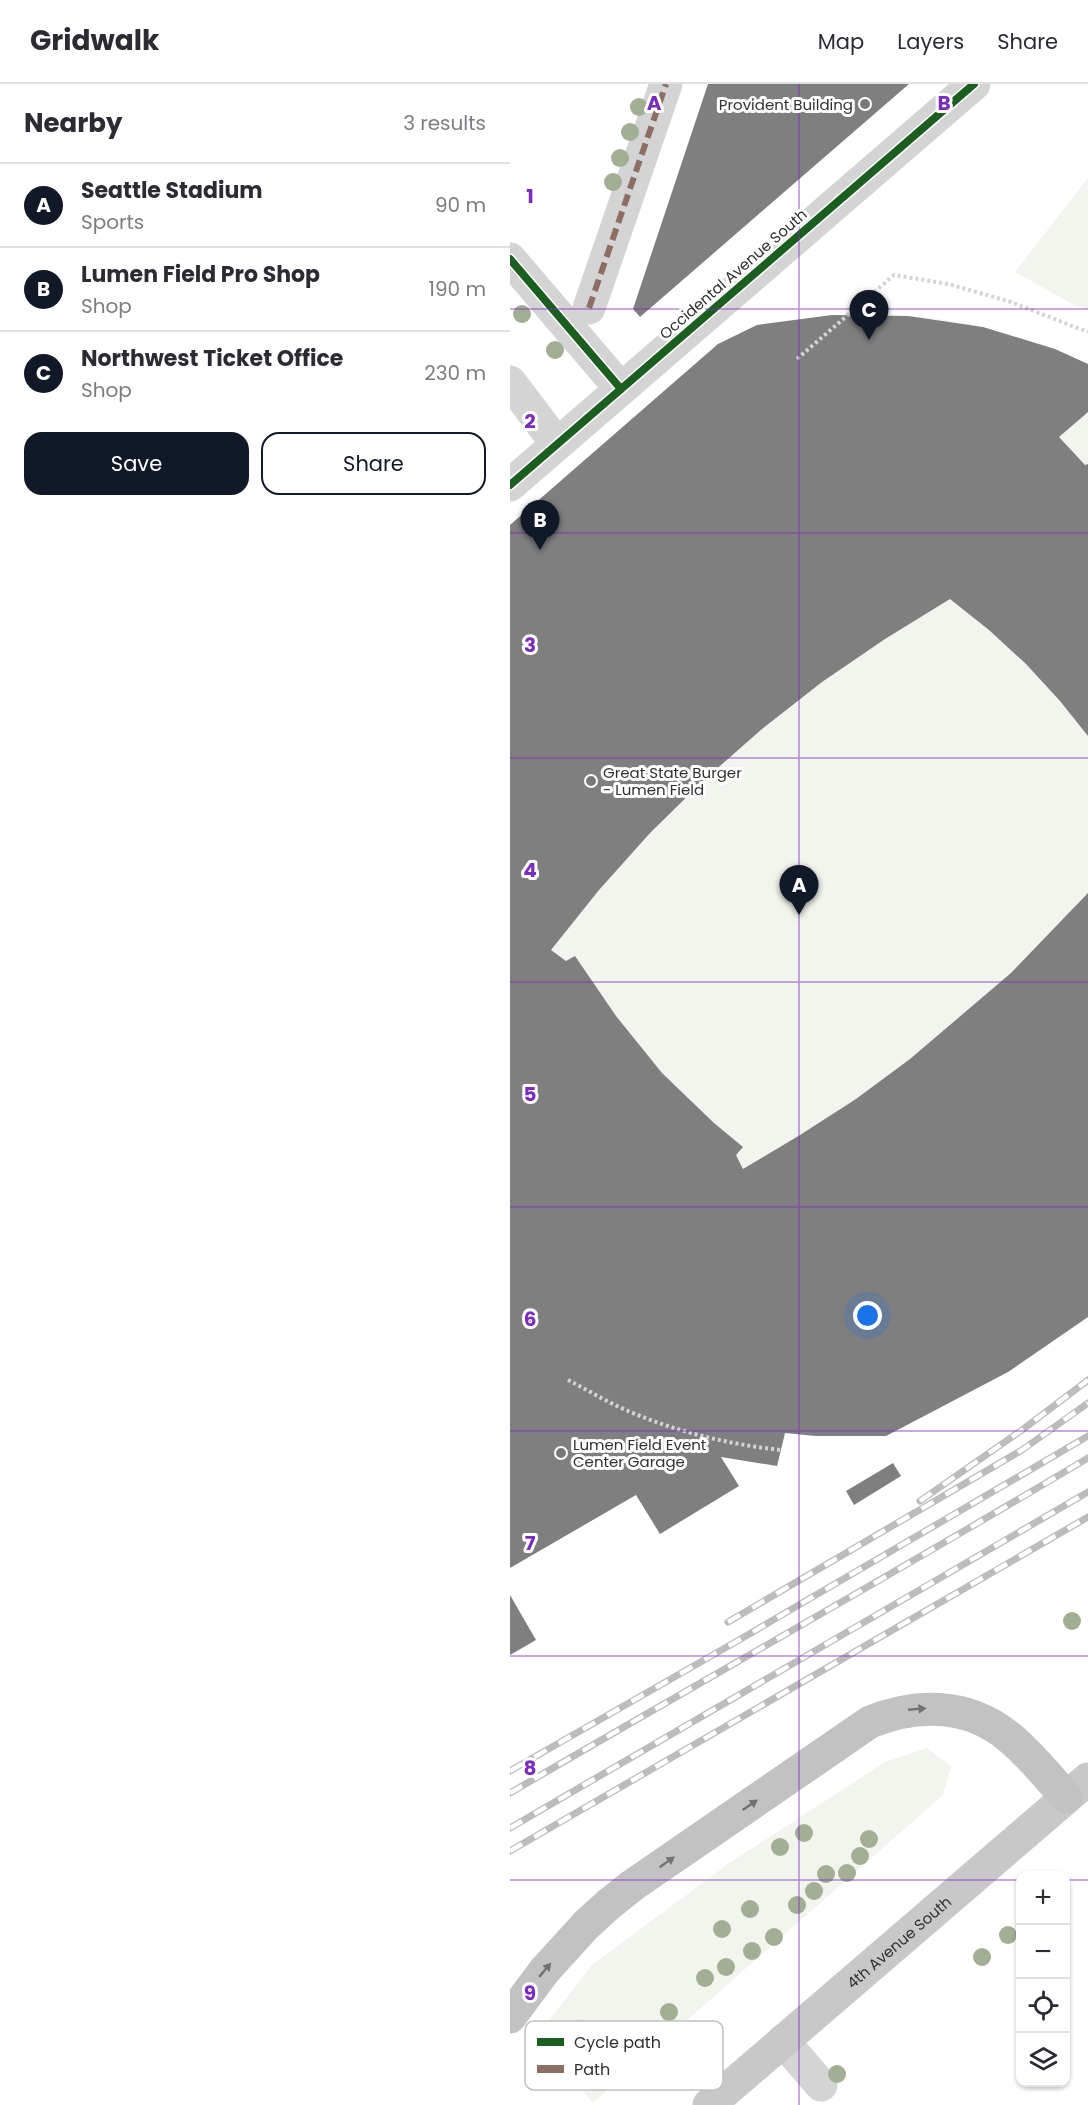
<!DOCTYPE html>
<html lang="en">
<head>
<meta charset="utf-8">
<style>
  :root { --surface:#fff; --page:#f2f2f3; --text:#2b2b33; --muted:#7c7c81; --line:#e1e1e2; --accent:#111827 }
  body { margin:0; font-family:Poppins,sans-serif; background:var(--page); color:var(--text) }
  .controls { position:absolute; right:18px; bottom:18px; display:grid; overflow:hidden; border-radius:12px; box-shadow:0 2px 4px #0004 }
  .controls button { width:54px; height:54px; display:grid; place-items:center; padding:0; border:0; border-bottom:2px solid var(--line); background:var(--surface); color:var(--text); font:30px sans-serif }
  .you { position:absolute; left:358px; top:1232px; width:21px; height:21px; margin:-15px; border:4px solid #fff; border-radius:50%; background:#1a73e8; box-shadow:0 0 0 9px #1a73e833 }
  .badge { display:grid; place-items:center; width:39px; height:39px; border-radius:50%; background:var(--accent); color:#fff; font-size:20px; font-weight:700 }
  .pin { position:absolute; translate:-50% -50px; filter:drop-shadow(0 2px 3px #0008) }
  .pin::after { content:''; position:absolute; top:32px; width:21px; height:18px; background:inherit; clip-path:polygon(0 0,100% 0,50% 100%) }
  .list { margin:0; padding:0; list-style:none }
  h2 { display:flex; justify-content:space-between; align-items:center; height:78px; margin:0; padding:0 24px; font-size:26px }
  h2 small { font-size:20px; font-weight:400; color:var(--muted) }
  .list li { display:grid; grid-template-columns:39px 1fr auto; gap:18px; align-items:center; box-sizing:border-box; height:84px; padding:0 24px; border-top:2px solid var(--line) }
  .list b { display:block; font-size:22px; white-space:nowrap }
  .list p { margin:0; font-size:20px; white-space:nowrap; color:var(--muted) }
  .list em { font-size:20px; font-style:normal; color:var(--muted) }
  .actions { display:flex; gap:12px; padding:18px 24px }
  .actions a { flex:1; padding:14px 0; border:2px solid var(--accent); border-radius:18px; text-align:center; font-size:21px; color:var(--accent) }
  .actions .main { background:var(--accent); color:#fff }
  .icon { flex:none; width:33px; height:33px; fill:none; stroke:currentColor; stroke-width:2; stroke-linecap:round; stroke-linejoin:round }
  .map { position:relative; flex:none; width:578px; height:2021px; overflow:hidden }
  header { display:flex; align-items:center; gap:36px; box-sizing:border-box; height:84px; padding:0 30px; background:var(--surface); border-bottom:2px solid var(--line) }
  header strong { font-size:28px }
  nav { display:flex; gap:33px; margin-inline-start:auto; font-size:21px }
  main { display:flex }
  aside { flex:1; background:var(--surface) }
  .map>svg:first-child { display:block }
  .green { fill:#f2f5ed }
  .building { fill:#7f7f7f }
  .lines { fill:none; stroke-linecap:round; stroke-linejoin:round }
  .path { stroke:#d4d4d4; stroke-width:4; stroke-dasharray:3 3; stroke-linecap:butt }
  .minor { stroke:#d4d4d4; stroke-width:33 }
  .major { stroke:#c8c8c8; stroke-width:33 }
  .highway { stroke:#c2c2c2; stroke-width:33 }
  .rail-casing { stroke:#bcbcbc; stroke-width:7 }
  .rail { stroke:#fff; stroke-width:4.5; stroke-dasharray:14; stroke-linecap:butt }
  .quiet { stroke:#8d6e63; stroke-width:6; stroke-dasharray:12 6; stroke-linecap:butt }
  .cycleway-casing { stroke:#fff; stroke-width:11 }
  .cycleway { stroke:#1b5e20; stroke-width:8 }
  .tree { fill:#a2af94 }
  .oneway { fill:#727272 }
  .grid { fill:none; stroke:#7b2cbf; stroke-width:1.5; stroke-opacity:0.55 }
  .poi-dot { fill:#787878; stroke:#fff; stroke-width:2 }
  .labels { text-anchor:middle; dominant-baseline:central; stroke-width:6; stroke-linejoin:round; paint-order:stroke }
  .poi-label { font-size:15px; fill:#303030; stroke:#fff; text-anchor:start }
  .street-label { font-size:15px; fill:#303030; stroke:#fff }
  .key { fill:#fff; stroke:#c1c1c1; stroke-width:1.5 }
  .key-label { font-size:16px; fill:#303030 }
  .grid-label { font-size:20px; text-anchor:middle; font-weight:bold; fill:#7b2cbf; stroke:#fff; stroke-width:6; stroke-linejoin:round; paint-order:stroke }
</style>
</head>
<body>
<header>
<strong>Gridwalk</strong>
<nav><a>Map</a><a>Layers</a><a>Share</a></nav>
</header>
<main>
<aside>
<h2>Nearby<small>3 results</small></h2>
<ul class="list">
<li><span class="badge">A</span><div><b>Seattle Stadium</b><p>Sports</p></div><em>90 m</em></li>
<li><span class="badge">B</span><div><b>Lumen Field Pro Shop</b><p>Shop</p></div><em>190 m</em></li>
<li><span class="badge">C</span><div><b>Northwest Ticket Office</b><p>Shop</p></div><em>230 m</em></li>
</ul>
<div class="actions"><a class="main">Save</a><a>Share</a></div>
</aside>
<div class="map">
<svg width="578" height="2021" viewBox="0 0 578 2021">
  <rect width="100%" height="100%" fill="#fff"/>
  <g class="green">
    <path d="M578 94V225L564 221 505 188Z"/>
    <path d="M322 231C347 231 372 231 396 232 457 235 523 255 578 280V1233L498 1288 376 1352H306L275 1349 45 1270 0 441 208 260 247 241Z"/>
    <path d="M417 1664 441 1682 433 1711 83 2019 26 1953 82 1881 218 1780 375 1678Z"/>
  </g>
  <g class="building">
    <path d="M198 0H399L130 233 123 225Z"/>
    <path d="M322 231 398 232 473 243 545 265 578 280V328L549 353 575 381 578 380V652L550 617 516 580 479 546 440 515 375 555 312 598 252 645 194 696 140 749 89 806 41 866 56 877 65 872 106 932 152 989 204 1039 233 1063 226 1071 233 1085 290 1051 346 1015 400 975 501 889 578 809V1233L498 1288 376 1352H306L275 1349 267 1382 211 1373 229 1402 150 1450 126 1411 0 1484V441L208 260 247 241Z"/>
    <path d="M383 1379 391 1392 344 1421 336 1407Z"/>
    <path d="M0 1511 26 1556 0 1571Z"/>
  </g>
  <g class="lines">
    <g class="path">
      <path d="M287 275 384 191 438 200 498 217 578 248"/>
      <path d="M58 1296C74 1304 90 1314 107 1322 159 1346 215 1360 271 1366"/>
    </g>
    <g class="minor">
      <path d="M0 175 111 305"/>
      <path d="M79 224 156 0"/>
      <path d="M0 298 47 360"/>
      <path d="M0 401 464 0"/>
      <path d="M273 1957 311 2001"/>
    </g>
    <path class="major" id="s1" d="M199 2021 578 1695"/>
    <path class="highway" d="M0 1933 35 1886 76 1841 99 1820 123 1801 360 1638C407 1619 458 1619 499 1653 520 1670 538 1693 556 1713"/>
    <g class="rail-casing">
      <g id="rail">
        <path d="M410 1417 512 1346 578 1296"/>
        <path d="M218 1538 512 1366 578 1319"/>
        <path d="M0 1687 229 1556 578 1352"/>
        <path d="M0 1709C192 1597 387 1488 578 1374"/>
        <path d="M0 1744 578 1408"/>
        <path d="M0 1767 578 1433"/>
      </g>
    </g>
    <use href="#rail" class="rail"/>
    <path class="quiet" d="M79 224 156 0"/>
    <g class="cycleway-casing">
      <g id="cycleway">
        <path d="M0 175 111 305"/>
        <path d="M0 401 464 0"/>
      </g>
    </g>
    <use href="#cycleway" class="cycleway"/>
  </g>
  <g class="tree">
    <circle cx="129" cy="23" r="9"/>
    <circle cx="120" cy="48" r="9"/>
    <circle cx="110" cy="74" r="9"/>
    <circle cx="103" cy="98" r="9"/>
    <circle cx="12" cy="230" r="9"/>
    <circle cx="45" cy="266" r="9"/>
    <circle cx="562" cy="1537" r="9"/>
    <circle cx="294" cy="1749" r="9"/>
    <circle cx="359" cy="1755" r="9"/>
    <circle cx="270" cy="1763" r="9"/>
    <circle cx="350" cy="1772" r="9"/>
    <circle cx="337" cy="1789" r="9"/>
    <circle cx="316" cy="1790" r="9"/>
    <circle cx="304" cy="1807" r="9"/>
    <circle cx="287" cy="1821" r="9"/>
    <circle cx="240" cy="1825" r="9"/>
    <circle cx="212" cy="1845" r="9"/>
    <circle cx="498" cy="1851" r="9"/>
    <circle cx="264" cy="1853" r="9"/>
    <circle cx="242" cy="1867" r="9"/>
    <circle cx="472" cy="1873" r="9"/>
    <circle cx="216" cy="1883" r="9"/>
    <circle cx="195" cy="1894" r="9"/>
    <circle cx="159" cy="1928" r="9"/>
    <circle cx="71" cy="1945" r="9"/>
    <circle cx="327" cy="1990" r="9"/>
    <circle cx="91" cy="1998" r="9"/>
  </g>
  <defs><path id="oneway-solid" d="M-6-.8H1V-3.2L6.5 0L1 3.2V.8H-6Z" transform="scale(1.5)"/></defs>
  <g class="oneway">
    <use href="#oneway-solid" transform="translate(407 1625) rotate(-5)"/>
    <use href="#oneway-solid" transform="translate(240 1721) rotate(-34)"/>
    <use href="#oneway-solid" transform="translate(157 1778) rotate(-35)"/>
    <use href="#oneway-solid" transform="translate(35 1886) rotate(-50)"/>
  </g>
  <path class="grid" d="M289 0V2021M0 225H578M0 449H578M0 674H578M0 898H578M0 1123H578M0 1347H578M0 1572H578M0 1796H511M556 1796H578"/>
  <g class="poi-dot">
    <circle cx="355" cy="20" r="6"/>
    <circle cx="81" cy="697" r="6"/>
    <circle cx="51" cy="1369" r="6"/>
  </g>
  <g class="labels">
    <g class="poi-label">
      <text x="343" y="20" text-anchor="end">Provident Building</text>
      <text x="93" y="688">Great State Burger<tspan x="93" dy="17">- Lumen Field</tspan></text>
      <text x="63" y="1360">Lumen Field Event<tspan x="63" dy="17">Center Garage</tspan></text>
    </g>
    <g class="street-label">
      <text transform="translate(223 190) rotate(-41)">Occidental Avenue South</text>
      <text stroke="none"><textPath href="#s1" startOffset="250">4th Avenue South</textPath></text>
    </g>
  </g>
  <rect x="15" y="1937" width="198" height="69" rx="9" class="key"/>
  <rect x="27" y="1954" width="27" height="8" fill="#1b5e20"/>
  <rect x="27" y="1981" width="27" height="8" fill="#8d6e63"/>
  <g class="key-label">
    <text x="64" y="1964">Cycle path</text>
    <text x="64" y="1991">Path</text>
  </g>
  <g class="grid-label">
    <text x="144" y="26">A</text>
    <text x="434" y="26">B</text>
    <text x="20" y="119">1</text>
    <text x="20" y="344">2</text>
    <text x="20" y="568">3</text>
    <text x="20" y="793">4</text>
    <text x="20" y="1017">5</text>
    <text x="20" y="1242">6</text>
    <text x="20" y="1466">7</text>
    <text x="20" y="1691">8</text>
    <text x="20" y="1916">9</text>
  </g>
</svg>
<div class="controls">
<button>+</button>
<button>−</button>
<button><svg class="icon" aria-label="locate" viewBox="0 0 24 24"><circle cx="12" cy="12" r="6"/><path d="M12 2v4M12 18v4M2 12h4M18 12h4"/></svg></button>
<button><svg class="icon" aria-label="layers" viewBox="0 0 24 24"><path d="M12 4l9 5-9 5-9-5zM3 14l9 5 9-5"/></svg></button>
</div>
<div class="you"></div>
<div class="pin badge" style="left:289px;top:831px">A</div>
<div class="pin badge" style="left:30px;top:466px">B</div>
<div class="pin badge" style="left:359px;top:256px">C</div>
</div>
</main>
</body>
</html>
